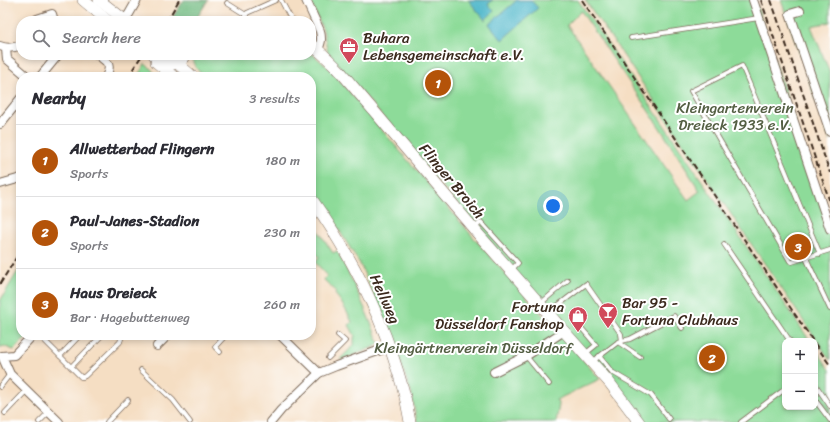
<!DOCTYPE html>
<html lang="en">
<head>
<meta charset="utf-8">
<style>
  :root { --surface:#fff; --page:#f7f7f7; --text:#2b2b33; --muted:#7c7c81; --line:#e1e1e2; --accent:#b45309 }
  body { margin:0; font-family:Sriracha,sans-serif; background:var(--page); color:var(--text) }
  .controls { position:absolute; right:12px; bottom:12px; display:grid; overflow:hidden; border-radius:8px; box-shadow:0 2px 6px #0003 }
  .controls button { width:36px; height:36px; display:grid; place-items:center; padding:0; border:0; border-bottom:1px solid var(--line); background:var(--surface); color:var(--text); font:20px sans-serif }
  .you { position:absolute; left:553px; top:206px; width:14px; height:14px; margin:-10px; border:3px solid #fff; border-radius:50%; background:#1a73e8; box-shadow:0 0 0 6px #1a73e833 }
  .badge { display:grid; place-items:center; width:26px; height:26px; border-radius:50%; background:var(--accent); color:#fff; font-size:13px; font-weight:700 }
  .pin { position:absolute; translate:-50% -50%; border:2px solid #fff; box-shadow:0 1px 4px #0006 }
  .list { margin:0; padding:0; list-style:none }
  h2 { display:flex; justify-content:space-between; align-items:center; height:52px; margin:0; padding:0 16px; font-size:17px }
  h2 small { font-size:13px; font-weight:400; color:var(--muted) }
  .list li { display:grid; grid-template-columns:26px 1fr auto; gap:12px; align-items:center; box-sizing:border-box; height:72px; padding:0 16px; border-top:1px solid var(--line) }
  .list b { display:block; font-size:15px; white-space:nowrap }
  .list p { margin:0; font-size:13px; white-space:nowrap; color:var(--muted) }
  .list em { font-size:13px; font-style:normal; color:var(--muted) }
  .icon { flex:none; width:22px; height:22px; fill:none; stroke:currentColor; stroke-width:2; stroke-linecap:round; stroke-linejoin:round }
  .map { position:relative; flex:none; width:830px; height:422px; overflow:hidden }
  .search { position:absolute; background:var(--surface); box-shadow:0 2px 6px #0003; left:16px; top:16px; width:300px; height:44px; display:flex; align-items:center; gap:10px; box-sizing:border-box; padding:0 14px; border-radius:16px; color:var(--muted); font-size:15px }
  .panel { position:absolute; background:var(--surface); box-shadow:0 2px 6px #0003; left:16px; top:72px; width:300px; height:268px; border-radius:16px }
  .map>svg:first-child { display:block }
  .green { fill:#8ddb99; stroke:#64825c; fill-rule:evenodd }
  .forest { fill:#72bb81; stroke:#567250 }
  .water { fill:#4cb6c9; stroke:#447074 }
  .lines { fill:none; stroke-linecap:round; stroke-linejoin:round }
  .lane-casing { stroke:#7c6958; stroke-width:5.5 }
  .street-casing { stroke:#7c6958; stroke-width:10 }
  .secondary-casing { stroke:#7c6958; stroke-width:12 }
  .lane { stroke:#fff; stroke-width:4 }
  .street { stroke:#fff; stroke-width:8 }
  .secondary { stroke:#fff; stroke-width:11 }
  .rail { stroke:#3b2a1e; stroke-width:2; stroke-dasharray:6 3; stroke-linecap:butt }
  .labels { text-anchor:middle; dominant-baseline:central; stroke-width:4; stroke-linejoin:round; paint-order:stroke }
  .poi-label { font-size:15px; fill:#3b2a1e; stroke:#fff; text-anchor:start }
  .park-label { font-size:15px; fill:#545f43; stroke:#fff }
  .street-label { font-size:15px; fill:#3b2a1e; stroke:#fff }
</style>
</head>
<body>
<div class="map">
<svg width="830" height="422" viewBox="0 0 830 422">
  <rect width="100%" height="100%" fill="#fff"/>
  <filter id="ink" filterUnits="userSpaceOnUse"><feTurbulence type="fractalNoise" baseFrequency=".025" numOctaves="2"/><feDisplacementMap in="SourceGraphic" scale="8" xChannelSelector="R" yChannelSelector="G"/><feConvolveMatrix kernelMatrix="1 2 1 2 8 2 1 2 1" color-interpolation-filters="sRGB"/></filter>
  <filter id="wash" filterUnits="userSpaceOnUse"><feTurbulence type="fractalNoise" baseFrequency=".012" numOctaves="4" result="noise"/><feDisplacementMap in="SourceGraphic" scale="16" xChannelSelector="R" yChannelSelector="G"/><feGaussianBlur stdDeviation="0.9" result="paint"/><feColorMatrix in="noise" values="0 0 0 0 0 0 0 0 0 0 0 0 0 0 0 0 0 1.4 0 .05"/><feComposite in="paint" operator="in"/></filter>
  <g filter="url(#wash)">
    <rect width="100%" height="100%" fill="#f5dec3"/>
    <g class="green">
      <path d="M310 0H578L669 132 810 341H785V407H815V348L830 370V411L823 401 830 412V422H644L328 53 323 30ZM581 11 660 128 700 191 688 200 567 25Z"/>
      <path d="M585 0H755L830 229V360L623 55Z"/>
      <path d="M781 0H830V22L811 26 830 73V141Z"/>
      <path d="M311 53 330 69 480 245 600 379 556 400 559 405 556 422H417L411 392 390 333 360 264 320 199 311 186V77H205C198 71 192 65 192 55H311Z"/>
      <path d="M145 64C149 67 153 69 154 75L153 77H137Z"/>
      <path d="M311 220 333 253 337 251C354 282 366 311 379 343L376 346 342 360 340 359 354 345V337L355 336 349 325 352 322C347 312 342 302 335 294L336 291 324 280 327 275 315 262 319 257 311 247Z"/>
      <path d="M21 266V335H28L14 350 3 346 0 348V301Z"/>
    </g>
    <path class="forest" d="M184 0H208L195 21H170Z"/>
    <g class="water">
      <path d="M470 0H493L488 4 494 11 485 20 469 1Z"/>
      <path d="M517 0H531L538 8 502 40 489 24Z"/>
    </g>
  </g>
  <g filter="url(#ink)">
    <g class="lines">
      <g class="lane-casing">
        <g id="lane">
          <path d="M281 0 292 21"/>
          <path d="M227 3 246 15"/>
          <path d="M243 21 247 13 276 0"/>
          <path d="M631 38 759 18"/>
          <path d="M475 228 481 222 518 263 510 271"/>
          <path d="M724 244 790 341"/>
          <path d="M820 254 742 66 691 91 790 261 792 262 830 250"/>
          <path d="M806 258 830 309"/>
          <path d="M540 304 568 280"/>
          <path d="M548 313 586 284 621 334 622 341"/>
          <path d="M578 324 596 345 585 354"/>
          <path d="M39 335 81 377H83L85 376 120 342 121 339 119 335"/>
          <path d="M618 342 640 357"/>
          <path d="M220 352 215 347 226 335"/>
          <path d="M60 356 80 335"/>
          <path d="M526 356 549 384"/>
          <path d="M599 356 612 372 651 395 669 419"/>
          <path d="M328 358 345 341 338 335"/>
          <path d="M592 362 618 342 630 339 674 316 682 328"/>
          <path d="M71 367 102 335"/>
          <path d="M141 370 173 400 190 422"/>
          <path d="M815 384 830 406"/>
          <path d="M0 387 10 374"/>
          <path d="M815 400 830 420"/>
          <path d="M5 413 26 391"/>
          <path d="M39 422 49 412"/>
          <path d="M107 422 128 400"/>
          <path d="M741 422 785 389"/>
        </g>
      </g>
      <g class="street-casing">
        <g id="street">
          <path d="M306 0 320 31C322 40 321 42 318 50"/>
          <path d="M753 0 830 229"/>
          <path d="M800 11 790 14 830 132"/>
          <path d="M124 20 129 14 137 0"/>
          <path d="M38 21 37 19 52 14 54 21"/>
          <path d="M0 46C7 49 14 48 21 45"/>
          <path d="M6 49 7 59 28 77"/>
          <path d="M98 55C108 63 112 64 106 77"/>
          <path d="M40 77 58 55"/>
          <path d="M0 124 21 98"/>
          <path d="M0 184 21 178"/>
          <path d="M33 335 14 355 2 356 10 374 59 422"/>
          <path d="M280 335 319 373"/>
          <path d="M157 346 168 335"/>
          <path d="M494 372 526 356 564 331"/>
          <path d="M271 422 281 410 319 373 336 366 389 347"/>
        </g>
      </g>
      <g class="secondary-casing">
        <g id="secondary">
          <path d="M83 0 108 21"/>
          <path d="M99 0 126 21"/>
          <path d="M311 45C322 52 331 62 340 71L479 235 609 382 639 422"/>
          <path d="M154 55C165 64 172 69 184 58"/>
          <path d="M168 55 193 77"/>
          <path d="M156 62 174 77"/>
          <path d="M311 198C352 256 384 320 403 389 406 400 408 411 410 422"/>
        </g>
      </g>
      <use href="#lane" class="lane"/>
      <use href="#street" class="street"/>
      <use href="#secondary" class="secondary"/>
      <g class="rail">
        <path d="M582 0 813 341"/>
        <path d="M761 0 830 202"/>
        <path d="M771 0 830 173"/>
        <path d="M167 21 179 0"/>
        <path d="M128 77 142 55"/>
        <path d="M0 284 21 250"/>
        <path d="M815 344 830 365"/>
      </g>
    </g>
  </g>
  <defs>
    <g id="office-pin" transform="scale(1)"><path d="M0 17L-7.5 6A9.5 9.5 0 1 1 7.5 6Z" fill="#d1495b" stroke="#fff"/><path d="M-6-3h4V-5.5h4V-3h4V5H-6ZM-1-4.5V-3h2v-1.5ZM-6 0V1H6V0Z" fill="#fff"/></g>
    <g id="bar-pin" transform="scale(1)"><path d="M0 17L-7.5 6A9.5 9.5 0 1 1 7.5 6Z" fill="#d1495b" stroke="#fff"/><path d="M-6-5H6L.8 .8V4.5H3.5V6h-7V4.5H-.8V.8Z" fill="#fff"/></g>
    <g id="shop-pin" transform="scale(1)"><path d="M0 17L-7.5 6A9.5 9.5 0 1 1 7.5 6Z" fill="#d1495b" stroke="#fff"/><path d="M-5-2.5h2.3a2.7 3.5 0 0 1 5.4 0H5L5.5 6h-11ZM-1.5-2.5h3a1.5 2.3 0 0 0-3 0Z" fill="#fff"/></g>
  </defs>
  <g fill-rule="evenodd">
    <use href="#office-pin" x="349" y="47"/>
    <use href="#bar-pin" x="608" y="312"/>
    <use href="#shop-pin" x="578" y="316"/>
  </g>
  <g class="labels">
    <g class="poi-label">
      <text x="363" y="38">Buhara<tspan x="363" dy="17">Lebensgemeinschaft e.V.</tspan></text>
      <text x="622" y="303">Bar 95 -<tspan x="622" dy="17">Fortuna Clubhaus</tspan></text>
      <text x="564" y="307" text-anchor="end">Fortuna<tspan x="564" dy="17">Düsseldorf Fanshop</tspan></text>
    </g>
    <g class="park-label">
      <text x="735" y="108">Kleingartenverein<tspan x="735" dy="17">Dreieck 1933 e.V.</tspan></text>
      <text x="473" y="348">Kleingärtnerverein Düsseldorf</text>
    </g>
    <g class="street-label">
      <text transform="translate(452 181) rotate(50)">Flinger Broich</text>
      <text transform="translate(385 299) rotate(66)">Hellweg</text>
    </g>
  </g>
</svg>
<div class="controls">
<button>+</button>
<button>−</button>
</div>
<div class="you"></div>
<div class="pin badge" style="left:438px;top:83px">1</div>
<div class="pin badge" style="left:712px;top:358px">2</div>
<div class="pin badge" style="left:798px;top:247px">3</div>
<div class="search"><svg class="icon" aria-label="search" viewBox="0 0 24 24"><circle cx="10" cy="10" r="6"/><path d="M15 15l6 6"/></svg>Search here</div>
<section class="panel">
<h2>Nearby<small>3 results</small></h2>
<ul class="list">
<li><span class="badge">1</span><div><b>Allwetterbad Flingern</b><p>Sports</p></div><em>180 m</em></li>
<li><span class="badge">2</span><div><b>Paul-Janes-Stadion</b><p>Sports</p></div><em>230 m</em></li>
<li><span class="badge">3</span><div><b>Haus Dreieck</b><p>Bar · Hagebuttenweg</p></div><em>260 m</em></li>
</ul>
</section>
</div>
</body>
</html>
